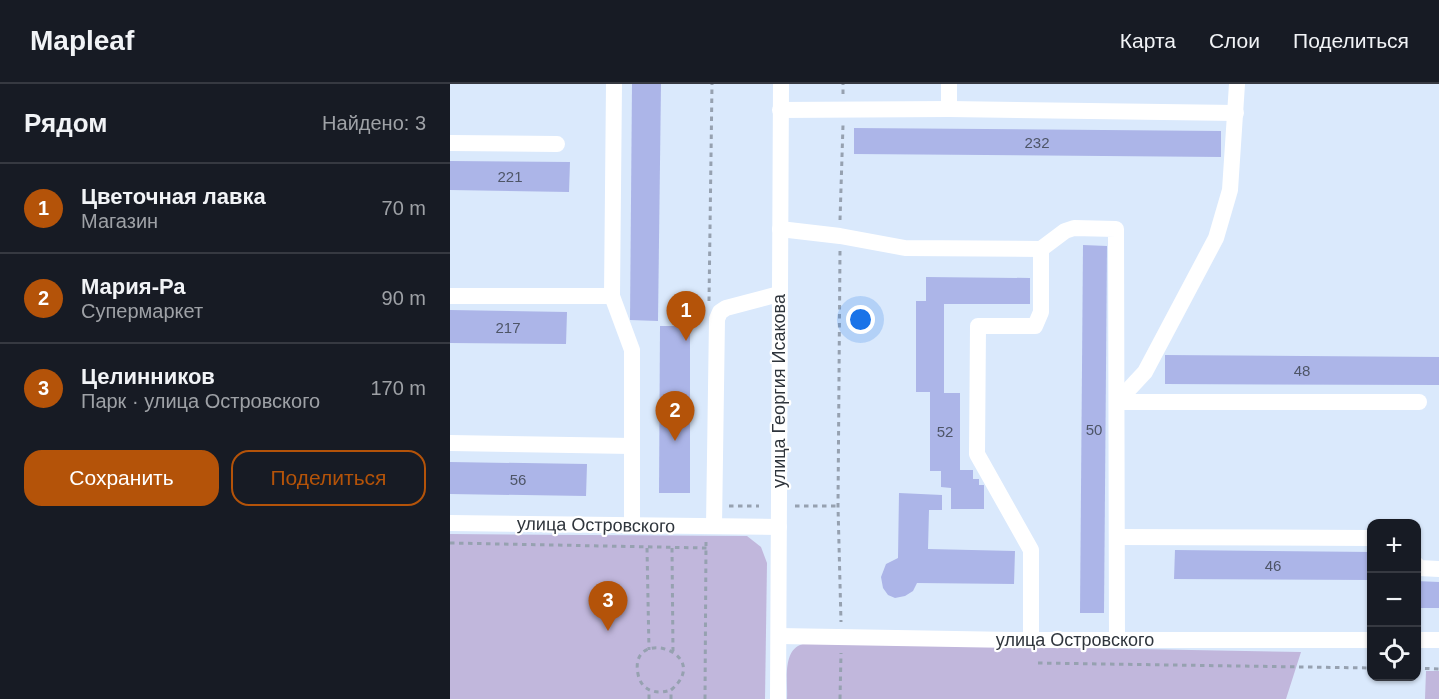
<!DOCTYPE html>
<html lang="ru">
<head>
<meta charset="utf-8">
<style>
  :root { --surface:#171b24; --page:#20242c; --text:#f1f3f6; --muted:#9ea1a6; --line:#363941; --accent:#b45309 }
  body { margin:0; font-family:Helvetica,sans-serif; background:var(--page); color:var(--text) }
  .controls { position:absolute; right:18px; bottom:18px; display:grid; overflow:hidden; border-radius:12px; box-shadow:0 2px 4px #0004 }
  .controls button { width:54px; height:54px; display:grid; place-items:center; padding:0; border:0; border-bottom:2px solid var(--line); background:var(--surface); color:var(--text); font:30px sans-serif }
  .you { position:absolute; left:411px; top:236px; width:21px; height:21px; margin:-15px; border:4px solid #fff; border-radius:50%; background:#1a73e8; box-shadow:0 0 0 9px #1a73e833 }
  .badge { display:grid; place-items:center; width:39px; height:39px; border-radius:50%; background:var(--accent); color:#fff; font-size:20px; font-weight:700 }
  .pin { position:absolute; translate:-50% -50px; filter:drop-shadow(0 2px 3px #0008) }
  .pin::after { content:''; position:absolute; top:32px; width:21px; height:18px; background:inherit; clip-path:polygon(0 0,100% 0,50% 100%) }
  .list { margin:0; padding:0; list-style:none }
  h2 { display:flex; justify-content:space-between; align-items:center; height:78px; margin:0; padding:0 24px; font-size:26px }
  h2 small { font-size:20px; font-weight:400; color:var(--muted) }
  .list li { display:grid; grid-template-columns:39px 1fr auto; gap:18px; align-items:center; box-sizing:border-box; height:90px; padding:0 24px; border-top:2px solid var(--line) }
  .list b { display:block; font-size:22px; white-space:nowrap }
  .list p { margin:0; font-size:20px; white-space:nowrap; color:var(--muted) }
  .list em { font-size:20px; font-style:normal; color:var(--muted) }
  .actions { display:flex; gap:12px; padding:18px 24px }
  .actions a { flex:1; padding:14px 0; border:2px solid var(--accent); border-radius:18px; text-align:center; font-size:21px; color:var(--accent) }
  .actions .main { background:var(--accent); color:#fff }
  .icon { flex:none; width:33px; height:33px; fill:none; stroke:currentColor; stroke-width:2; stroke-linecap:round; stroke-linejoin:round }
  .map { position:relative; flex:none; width:989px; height:615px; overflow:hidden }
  header { display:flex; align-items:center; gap:36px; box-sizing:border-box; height:84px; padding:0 30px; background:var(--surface); border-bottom:2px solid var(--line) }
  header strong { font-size:28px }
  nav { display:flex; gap:33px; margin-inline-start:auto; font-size:21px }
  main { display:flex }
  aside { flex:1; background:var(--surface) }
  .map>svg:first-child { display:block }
  .green { fill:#c1b7dc }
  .building { fill:#acb5e8 }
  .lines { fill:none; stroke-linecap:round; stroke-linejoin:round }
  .path { stroke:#96a1b0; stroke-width:3; stroke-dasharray:4.5 4.5; stroke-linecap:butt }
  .minor { stroke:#fff; stroke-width:16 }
  .labels { text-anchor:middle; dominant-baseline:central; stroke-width:4.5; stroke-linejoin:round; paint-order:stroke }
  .number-label { font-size:15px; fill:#4e5567 }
  .street-label { font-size:18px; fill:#2f353c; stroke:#fff }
</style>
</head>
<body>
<header>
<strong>Mapleaf</strong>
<nav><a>Карта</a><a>Слои</a><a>Поделиться</a></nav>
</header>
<main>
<aside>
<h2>Рядом<small>Найдено: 3</small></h2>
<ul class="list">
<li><span class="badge">1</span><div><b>Цветочная лавка</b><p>Магазин</p></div><em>70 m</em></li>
<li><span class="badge">2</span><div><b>Мария-Ра</b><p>Супермаркет</p></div><em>90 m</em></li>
<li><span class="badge">3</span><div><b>Целинников</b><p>Парк · улица Островского</p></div><em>170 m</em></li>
</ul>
<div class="actions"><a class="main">Сохранить</a><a>Поделиться</a></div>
</aside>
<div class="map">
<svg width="989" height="615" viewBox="0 0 989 615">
  <rect width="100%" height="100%" fill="#dae9fc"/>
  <g class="green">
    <path d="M0 450 297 452 311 463 317 479 315 615H0Z"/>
    <path d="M364 559 851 568 836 615H337C338 599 332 569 350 561 353 559 360 560 364 559Z"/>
    <path d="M976 587H989V615H975Z"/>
  </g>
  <g class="building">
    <path d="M182 0H211L208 237 180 236Z"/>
    <path d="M404 44 771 47V73L404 70Z"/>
    <path d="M0 77 120 78 119 108 0 106Z"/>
    <path d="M633 161 657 162 654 529H630Z"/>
    <path d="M476 193 580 194V220H494V309H510V386H523V395H529V401H534V425H501V404L491 403V387H480V308H466V217H476Z"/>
    <path d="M0 226 117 228 116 260 0 259Z"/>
    <path d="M210 242H240V409H209Z"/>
    <path d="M715 271 989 273V301L715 300Z"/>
    <path d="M0 378 137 380 136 412 0 410Z"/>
    <path d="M449 409 492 411V426H479L478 465 565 467 564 500 467 499 463 507 455 512 445 514 438 511 433 504 431 493 436 480 448 474Z"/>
    <path d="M725 466 922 468V496L724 495Z"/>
    <path d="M966 497 989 498V524H966Z"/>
  </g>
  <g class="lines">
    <g class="path">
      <path d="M393 10V0"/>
      <path d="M390 136 393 41"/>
      <path d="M390 167 388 422 391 538"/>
      <path d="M259 217 262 0"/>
      <path d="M279 422H309"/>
      <path d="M345 422H388"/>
      <path d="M0 459 257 464"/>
      <path d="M197 464 199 566"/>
      <path d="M222 464 223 567"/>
      <path d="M588 579 922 584"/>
      <path d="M966 584 989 585"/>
      <path d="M199 615V606"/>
      <path d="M221 615V606C265 569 178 541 188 590 191 607 207 611 221 606"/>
      <path d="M255 615 256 458"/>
      <path d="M390 615 391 569"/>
    </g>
    <g class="minor">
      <path d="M164 0 162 212 182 266V442"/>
      <path d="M499 25V0"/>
      <path d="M330 26 499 25 786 29"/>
      <path d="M0 59 107 60"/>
      <path d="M330 145 390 152 455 164 591 165 615 147 624 144 666 145 667 556"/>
      <path d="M0 212H162"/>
      <path d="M667 318 695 288 766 154 780 106 787 0"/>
      <path d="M667 318H969"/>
      <path d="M0 359 182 362"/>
      <path d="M0 439 329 443"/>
      <path d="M264 442 267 235 270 228 276 224 329 210"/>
      <path d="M667 453 922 454"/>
      <path d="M966 480 969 484 989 485"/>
      <path d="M329 552 564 556H922"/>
      <path d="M581 556V466L527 370 528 242H585L591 228V165"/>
      <path d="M966 556H989"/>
      <path d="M328 615 331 0"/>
    </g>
  </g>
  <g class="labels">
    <g class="number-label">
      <text x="587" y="58">232</text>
      <text x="60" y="92">221</text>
      <text x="58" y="243">217</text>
      <text x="852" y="286">48</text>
      <text x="644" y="345">50</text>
      <text x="495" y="347">52</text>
      <text x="68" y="395">56</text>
      <text x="823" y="481">46</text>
    </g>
    <g class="street-label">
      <text transform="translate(329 307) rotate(-90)">улица Георгия Исакова</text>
      <text transform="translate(146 441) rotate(1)">улица Островского</text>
      <text x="625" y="556">улица Островского</text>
    </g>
  </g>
</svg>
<div class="controls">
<button>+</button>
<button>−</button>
<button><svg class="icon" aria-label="locate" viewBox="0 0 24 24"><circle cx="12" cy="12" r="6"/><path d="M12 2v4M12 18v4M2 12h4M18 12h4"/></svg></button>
</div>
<div class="you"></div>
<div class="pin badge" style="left:236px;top:257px">1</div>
<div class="pin badge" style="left:225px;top:357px">2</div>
<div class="pin badge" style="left:158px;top:547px">3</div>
</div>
</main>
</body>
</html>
